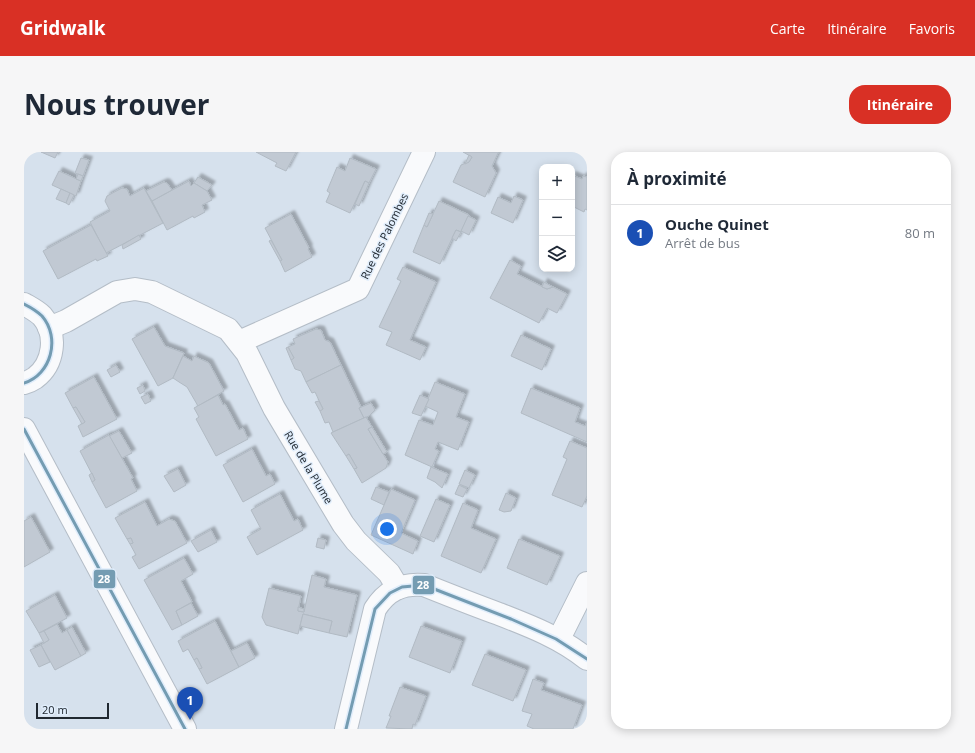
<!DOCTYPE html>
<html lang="fr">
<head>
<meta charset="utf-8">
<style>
  :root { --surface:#fff; --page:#f6f6f7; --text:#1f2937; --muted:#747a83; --line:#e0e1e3; --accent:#d93025 }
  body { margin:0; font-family:"Open Sans",sans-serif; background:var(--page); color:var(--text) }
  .controls { position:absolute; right:12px; top:12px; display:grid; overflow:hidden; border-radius:8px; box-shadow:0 2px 10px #0003 }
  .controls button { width:36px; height:36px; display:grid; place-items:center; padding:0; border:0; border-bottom:1px solid var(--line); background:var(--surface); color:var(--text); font:20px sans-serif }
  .scale { position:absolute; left:12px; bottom:10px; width:73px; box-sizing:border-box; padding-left:4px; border:2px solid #202830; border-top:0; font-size:11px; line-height:14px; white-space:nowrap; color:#202830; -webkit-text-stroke:3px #e0edfb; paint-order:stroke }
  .you { position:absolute; left:363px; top:377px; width:14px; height:14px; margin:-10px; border:3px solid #fff; border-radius:50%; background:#1a73e8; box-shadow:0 0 0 6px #1a73e833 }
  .badge { display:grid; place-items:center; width:26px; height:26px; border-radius:50%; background:var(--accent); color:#fff; font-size:13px; font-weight:700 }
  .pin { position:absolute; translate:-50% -33px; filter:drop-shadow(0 1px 2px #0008) }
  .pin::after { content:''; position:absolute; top:21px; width:14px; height:12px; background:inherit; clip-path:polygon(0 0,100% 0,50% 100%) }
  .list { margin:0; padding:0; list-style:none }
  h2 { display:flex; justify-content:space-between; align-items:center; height:52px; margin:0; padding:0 16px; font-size:17px }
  h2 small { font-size:13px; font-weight:400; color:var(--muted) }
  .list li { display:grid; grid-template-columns:26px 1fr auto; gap:12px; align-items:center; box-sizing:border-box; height:56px; padding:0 16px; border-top:1px solid var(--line) }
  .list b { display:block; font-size:15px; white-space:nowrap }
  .list p { margin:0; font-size:13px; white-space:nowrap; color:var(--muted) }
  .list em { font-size:13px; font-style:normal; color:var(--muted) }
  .icon { flex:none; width:22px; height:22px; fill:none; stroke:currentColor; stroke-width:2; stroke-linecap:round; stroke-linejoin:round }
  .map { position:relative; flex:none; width:563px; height:577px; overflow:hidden; border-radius:16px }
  header { display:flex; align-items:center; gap:24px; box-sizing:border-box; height:56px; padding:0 20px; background:var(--accent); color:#fff }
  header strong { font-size:19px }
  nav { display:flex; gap:22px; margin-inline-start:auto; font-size:14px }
  .intro { display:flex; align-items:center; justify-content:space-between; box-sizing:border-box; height:96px; padding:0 24px }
  h1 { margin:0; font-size:28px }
  .button { padding:10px 18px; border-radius:16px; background:var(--accent); color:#fff; font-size:14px; font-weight:700 }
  main { display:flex; gap:24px; padding:0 24px }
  aside { flex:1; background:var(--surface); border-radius:16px; box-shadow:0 2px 10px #0003 }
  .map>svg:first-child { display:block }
  .building { fill:#c1c9d3; stroke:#b1bac3; filter:url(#shadow) }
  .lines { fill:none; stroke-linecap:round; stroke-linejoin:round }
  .minor-casing { stroke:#b4bdc7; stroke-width:24 }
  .minor { stroke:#f9fafc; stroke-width:22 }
  .bus-1-casing { stroke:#e0edfb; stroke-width:6 }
  .bus-1 { stroke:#749cb2; stroke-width:3 }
  .labels { text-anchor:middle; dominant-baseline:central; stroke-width:3; stroke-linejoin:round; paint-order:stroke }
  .street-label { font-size:11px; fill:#202830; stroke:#e0edfb }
  .line-badge { stroke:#e0edfb; stroke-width:1.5 }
  .badge-label { font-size:11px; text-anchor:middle; font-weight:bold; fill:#fff }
</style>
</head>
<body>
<header>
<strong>Gridwalk</strong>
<nav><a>Carte</a><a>Itinéraire</a><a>Favoris</a></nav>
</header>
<div class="intro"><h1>Nous trouver</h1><a class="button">Itinéraire</a></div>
<main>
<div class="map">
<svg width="563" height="577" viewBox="0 0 563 577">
  <defs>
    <filter id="shadow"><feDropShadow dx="3.5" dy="-3.5" stdDeviation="1" flood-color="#0004"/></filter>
  </defs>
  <rect width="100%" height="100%" fill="#d6e1ed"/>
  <g class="building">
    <path d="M17 0H34L31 6Z"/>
    <path d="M232 0H272L262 19 251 14 253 11Z"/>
    <path d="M439 0H477L474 1 468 14 472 21 461 45 429 30 437 13 445 10 448 5Z"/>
    <path d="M445 3 448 5 445 10 441 12Z"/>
    <path d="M57 6 65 8 59 24 51 21Z"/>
    <path d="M326 6 352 17 345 31 341 29 326 61 302 50 306 41 303 39 313 15 321 19Z"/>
    <path d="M35 19 57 29 52 44 28 33Z"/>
    <path d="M54 22 59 24 57 29 52 27Z"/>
    <path d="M548 23 558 27 559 24 563 25V58L561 57 560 60 548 54Z"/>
    <path d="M174 25 188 33 183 39 170 31Z"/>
    <path d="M165 29 167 34 170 31 183 39 188 48 178 53 181 60 170 66 169 64 143 78 128 49Z"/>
    <path d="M341 29 345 31 335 54 331 52Z"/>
    <path d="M140 30 143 31 148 38 128 49 122 39Z"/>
    <path d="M98 36 103 37 106 44 120 36 139 71 82 101 66 70 86 59 81 49 83 44Z"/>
    <path d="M37 37 46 41 42 51 32 47Z"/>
    <path d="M46 41 50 43 45 53 42 51Z"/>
    <path d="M490 44 499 48 489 71 467 61 474 45 487 51Z"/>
    <path d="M415 49 445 63 437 80 432 78 416 112 389 100 400 73 403 75Z"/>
    <path d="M405 61 409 62 403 75 400 73Z"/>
    <path d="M267 62 285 96 284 97 288 105 261 120 256 109 258 108 241 76Z"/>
    <path d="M444 64 452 68 445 83 437 79Z"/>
    <path d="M67 73 84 104 73 109 72 107 34 127 19 99Z"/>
    <path d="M432 78 437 80 432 89 428 86Z"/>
    <path d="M115 83 117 87 99 97 98 93Z"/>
    <path d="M247 88 258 108 256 109 245 89Z"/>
    <path d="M486 108 497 114 493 122 523 137 529 135 543 142 533 161 523 156 515 171 466 146Z"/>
    <path d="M379 115 412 130 386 188 402 195 396 208 362 193 368 180 355 175 377 129 373 127Z"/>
    <path d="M520 130 529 135 523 137 518 135Z"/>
    <path d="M130 175 141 194 160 201 149 226 134 234 108 187Z"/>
    <path d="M292 177 297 178 301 188 306 190 317 213 282 230 277 219 271 217 267 208 270 206 264 195 271 192 269 187Z"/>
    <path d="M497 183 527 197 518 218 487 204Z"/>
    <path d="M264 195 270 206 267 208 262 196Z"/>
    <path d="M159 204 168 209 170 204 185 211 200 239 174 254 163 235 155 230 149 226Z"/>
    <path d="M92 213 96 220 87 225 83 218Z"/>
    <path d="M317 213 337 255 335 256 340 266 309 280 305 270 301 271 296 259 299 257 291 240 288 241 282 230Z"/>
    <path d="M70 225 93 267 59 285 54 274 61 270 52 255 49 256 41 241Z"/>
    <path d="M411 230 441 242 432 265 445 270 434 298 414 290 411 297 415 299 408 315 381 303 395 268 409 273 414 260 401 254Z"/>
    <path d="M119 233 121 239 116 242 113 236Z"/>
    <path d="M507 236 556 256 551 270 561 274 563 270V290L497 261Z"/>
    <path d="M124 242 127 249 121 252 117 245Z"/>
    <path d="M194 243 199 253 201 252 215 278 219 276 224 287 192 304 172 267 175 265 170 256Z"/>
    <path d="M396 243 405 247 397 264 388 261Z"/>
    <path d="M295 249 299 257 296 259 291 250Z"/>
    <path d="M347 251 351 258 345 264 340 266 335 256Z"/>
    <path d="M52 255 61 270 58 272 49 256Z"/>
    <path d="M342 265 348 275 344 277 364 310 362 316 338 331 330 317 333 316 325 302 322 304 307 281Z"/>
    <path d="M348 275 363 300 359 302 344 277Z"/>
    <path d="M95 279 108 301 98 306 85 284Z"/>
    <path d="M85 283 109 326 107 327 113 339 82 356 68 330 71 328 56 299Z"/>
    <path d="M546 289 563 296V344L558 355 528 343 543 307 539 305Z"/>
    <path d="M228 297 242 324 246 322 251 332 219 350 199 313Z"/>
    <path d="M325 302 333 316 330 317 322 304Z"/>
    <path d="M407 315 424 322 418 336 411 330 403 326Z"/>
    <path d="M154 317 162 333 150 340 140 324Z"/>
    <path d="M441 318 451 323 445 336 435 332Z"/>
    <path d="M68 321 71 328 68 330 65 323Z"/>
    <path d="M435 333 443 337 439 345 431 342Z"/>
    <path d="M352 335 365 340 360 353 347 347Z"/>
    <path d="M367 337 391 348 377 381 394 389 389 402 347 383Z"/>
    <path d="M482 341 492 346 487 359 480 360 475 358Z"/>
    <path d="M256 342 270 369 274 367 279 378 233 403 223 385 237 377 227 358Z"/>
    <path d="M412 347 426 353 410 390 396 384Z"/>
    <path d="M121 350 133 374 145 367 151 369 163 391 115 417 108 405 112 403 106 392 109 391 107 386 103 387 91 366Z"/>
    <path d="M439 351 454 358 447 376 472 387 457 421 417 404Z"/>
    <path d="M7 365 26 400 0 415V369Z"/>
    <path d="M187 378 193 390 174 400 167 389Z"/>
    <path d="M107 386 109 391 106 392 103 387Z"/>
    <path d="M294 386 302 388 300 397 292 395Z"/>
    <path d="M495 387 536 404 523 433 483 416Z"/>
    <path d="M160 406 169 422 157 429 168 450 152 459 158 473 148 478 120 428Z"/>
    <path d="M288 423 302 427 300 435 333 443 323 485 305 481 308 469 279 462 274 482 242 473 238 465 245 436 277 444 274 459 280 460Z"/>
    <path d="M31 443 43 466 15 481 2 459Z"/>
    <path d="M167 451 174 464 158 473 152 459Z"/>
    <path d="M274 455 280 457V460L274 459Z"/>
    <path d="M279 462 308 469 305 481 276 474Z"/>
    <path d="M191 469 215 515 183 532 175 517 178 516 173 506 170 508 164 497 159 500 154 489Z"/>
    <path d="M33 472 38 481 43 478 57 504 31 518 17 493 25 488 20 479Z"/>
    <path d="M397 474 438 489 426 521 385 505Z"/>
    <path d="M48 475 62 501 57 504 43 478Z"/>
    <path d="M20 479 25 488 20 491 15 481Z"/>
    <path d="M223 491 231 506 215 515 207 499Z"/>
    <path d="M17 493 26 510 15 515 6 498Z"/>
    <path d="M461 502 502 518 489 549 448 533Z"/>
    <path d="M173 506 178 516 175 517 170 508Z"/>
    <path d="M509 527 520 531 517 538 558 553 549 577H510L503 574 508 562 498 559Z"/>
    <path d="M376 535 402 544 391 573 389 572 388 577 362 576 367 564H365Z"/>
  </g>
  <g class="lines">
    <g class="minor-casing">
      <g id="minor">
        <path d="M0 152C7 156 13 159 18 164 34 182 30 212 11 226 8 228 4 230 0 231"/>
        <path d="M25 176 42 169 93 140 111 137 128 140 204 177 223 201 250 256 319 372 332 389 365 421 374 436"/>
        <path d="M215 190 334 137 400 0"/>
        <path d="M0 277 161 577"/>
        <path d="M535 487 563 431"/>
        <path d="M322 577 351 457C363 438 378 431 400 433 425 443 450 453 475 462 506 474 537 486 563 507"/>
      </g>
    </g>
    <use href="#minor" class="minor"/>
    <g class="bus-1-casing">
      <g id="bus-1">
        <path d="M0 152C6 155 13 159 18 164 37 186 27 223 0 231"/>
        <path d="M0 277 161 577"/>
        <path d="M322 577 351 457 366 441 378 435 400 433 487 467 532 487 563 507"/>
      </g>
    </g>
    <use href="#bus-1" class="bus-1"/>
  </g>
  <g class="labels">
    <g class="street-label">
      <text transform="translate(360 84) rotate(-64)">Rue des Palombes</text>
      <text transform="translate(285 315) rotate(59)">Rue de la Plume</text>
    </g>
  </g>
  <g class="line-badge">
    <rect x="69" y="417" width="23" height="20" rx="4" fill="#749cb2"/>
    <rect x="388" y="423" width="23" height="20" rx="4" fill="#749cb2"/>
  </g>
  <g class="badge-label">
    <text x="80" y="431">28</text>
    <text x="399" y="437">28</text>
  </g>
</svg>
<div class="controls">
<button>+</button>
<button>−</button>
<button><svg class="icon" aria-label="layers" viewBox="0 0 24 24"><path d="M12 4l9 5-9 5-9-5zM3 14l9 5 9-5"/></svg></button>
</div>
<div class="scale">20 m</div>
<div class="you"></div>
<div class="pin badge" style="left:166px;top:568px;background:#1a4fb4">1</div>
</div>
<aside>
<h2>À proximité<small></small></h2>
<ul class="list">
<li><span class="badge" style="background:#1a4fb4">1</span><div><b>Ouche Quinet</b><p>Arrêt de bus</p></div><em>80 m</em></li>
</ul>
</aside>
</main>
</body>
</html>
